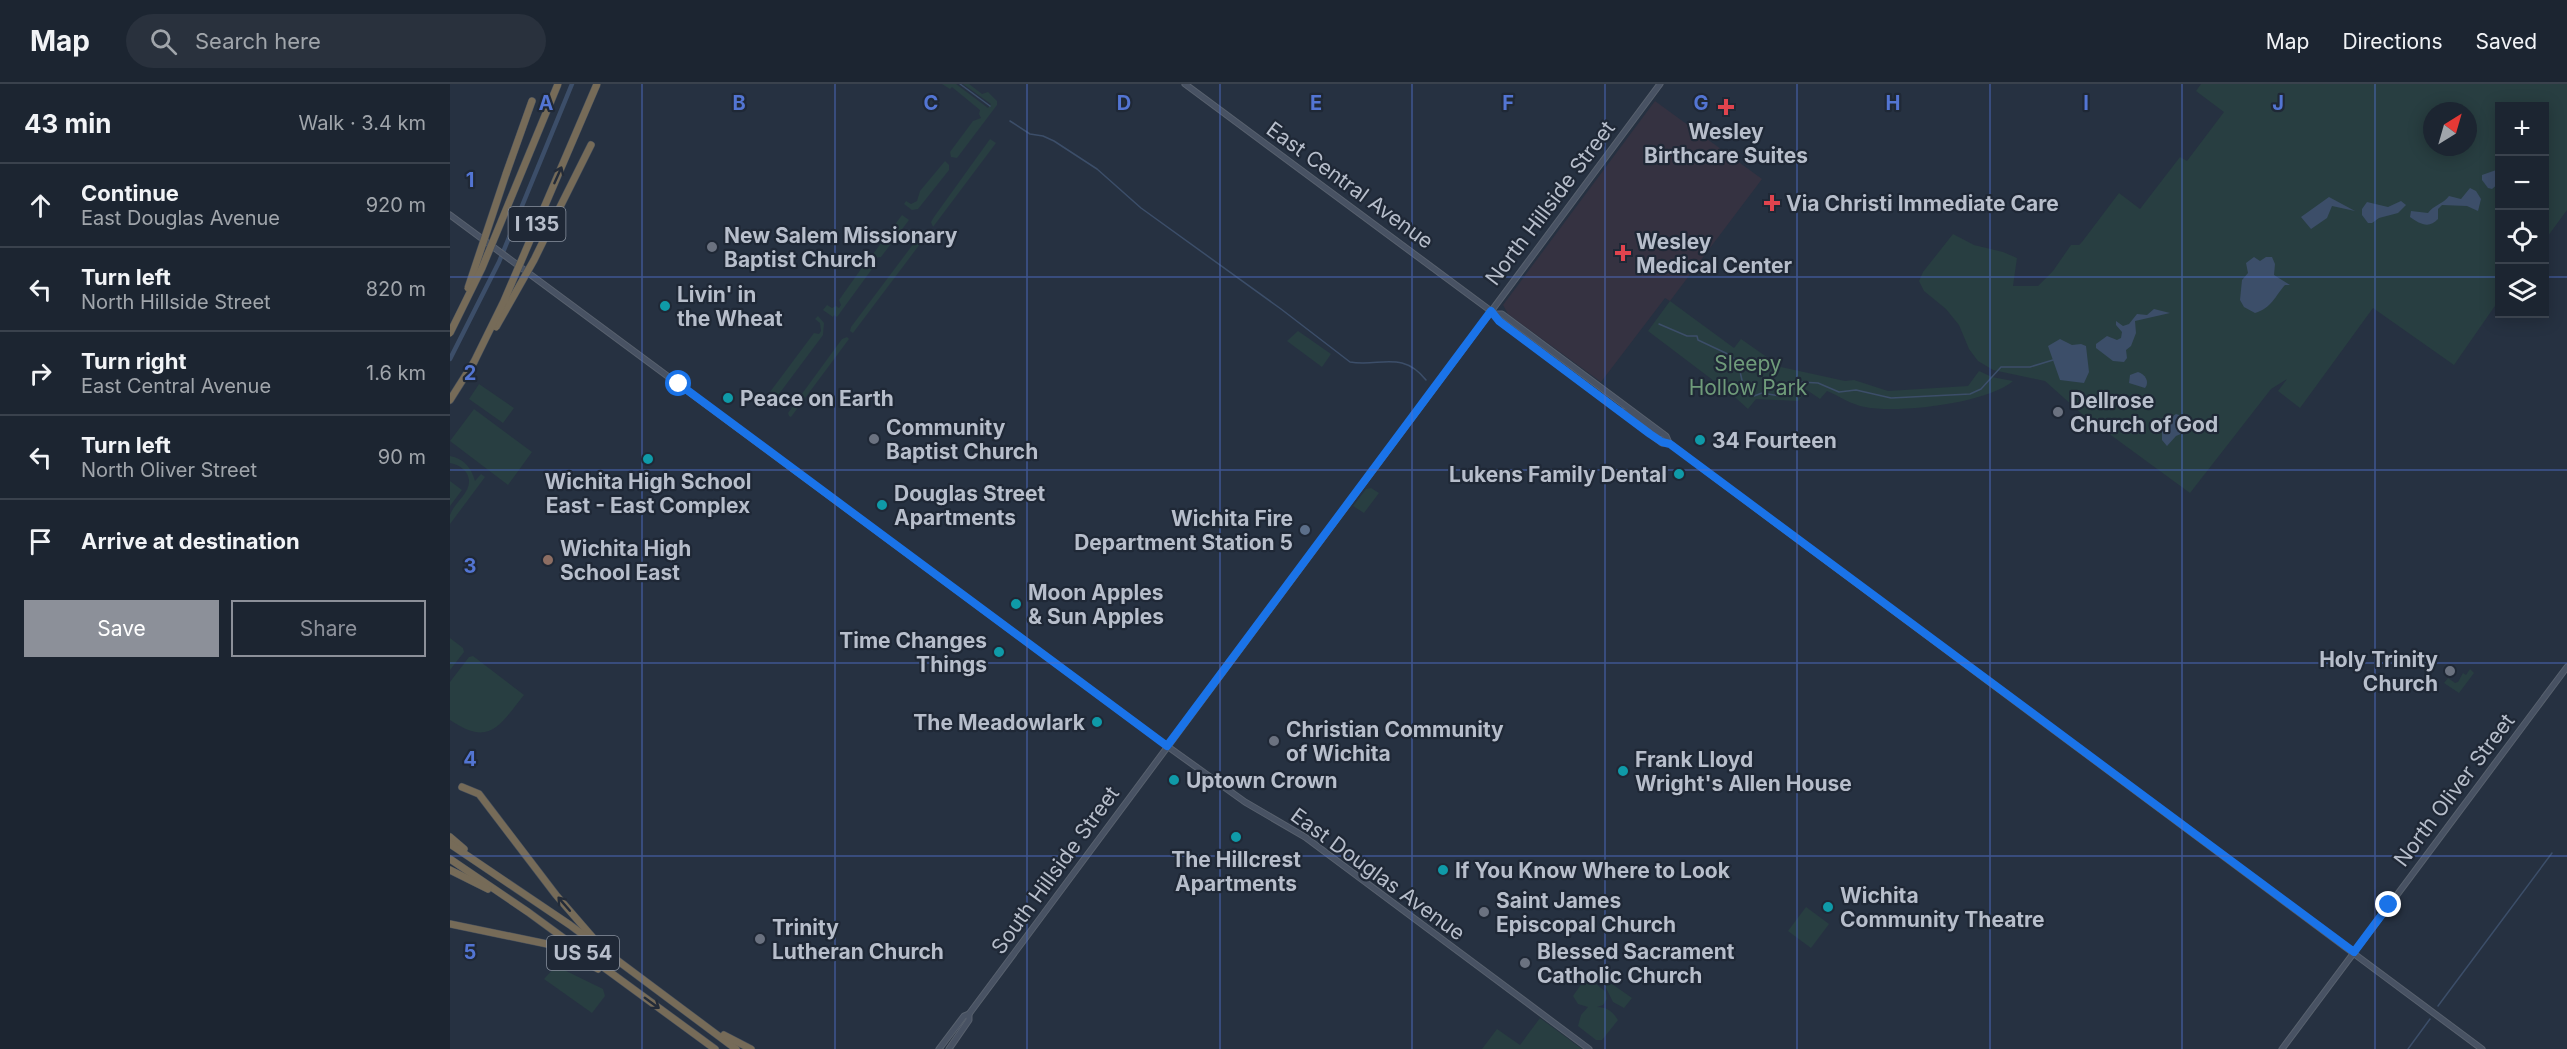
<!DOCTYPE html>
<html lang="en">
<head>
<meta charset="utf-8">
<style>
  :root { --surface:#1c2531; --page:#29313d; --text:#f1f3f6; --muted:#a0a5ab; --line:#3a424d; --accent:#8c9099 }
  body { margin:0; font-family:Inter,sans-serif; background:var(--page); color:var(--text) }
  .controls { position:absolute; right:18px; top:18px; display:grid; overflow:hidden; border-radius:0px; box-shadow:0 3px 15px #0003 }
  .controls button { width:54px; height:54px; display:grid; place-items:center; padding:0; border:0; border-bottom:2px solid var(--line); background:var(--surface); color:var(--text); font:30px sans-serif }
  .compass { position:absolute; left:1973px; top:18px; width:54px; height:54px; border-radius:50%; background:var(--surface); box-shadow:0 3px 15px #0003; rotate:37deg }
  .stop { position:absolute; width:18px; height:18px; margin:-14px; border:4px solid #1a73e8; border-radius:50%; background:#fff }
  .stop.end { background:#1a73e8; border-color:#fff; box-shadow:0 2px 6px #0008 }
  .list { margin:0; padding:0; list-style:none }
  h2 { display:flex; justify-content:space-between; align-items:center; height:78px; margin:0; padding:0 24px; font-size:26px }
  h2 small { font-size:20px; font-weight:400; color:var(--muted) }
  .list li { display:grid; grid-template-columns:39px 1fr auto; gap:18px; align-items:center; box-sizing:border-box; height:84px; padding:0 24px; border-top:2px solid var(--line) }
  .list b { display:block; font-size:22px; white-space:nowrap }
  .list p { margin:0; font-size:20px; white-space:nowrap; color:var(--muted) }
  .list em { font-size:20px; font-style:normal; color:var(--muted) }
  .actions { display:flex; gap:12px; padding:18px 24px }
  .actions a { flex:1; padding:14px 0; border:2px solid var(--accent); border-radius:0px; text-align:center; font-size:21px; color:var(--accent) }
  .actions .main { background:var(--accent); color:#fff }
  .icon { flex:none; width:33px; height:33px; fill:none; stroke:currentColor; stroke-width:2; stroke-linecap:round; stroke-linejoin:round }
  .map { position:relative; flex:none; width:2117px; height:965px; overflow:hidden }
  header { display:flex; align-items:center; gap:36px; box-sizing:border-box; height:84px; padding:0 30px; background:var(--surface); border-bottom:2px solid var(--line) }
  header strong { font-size:28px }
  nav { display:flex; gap:33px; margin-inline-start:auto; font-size:21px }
  .search { width:420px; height:54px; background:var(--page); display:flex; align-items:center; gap:15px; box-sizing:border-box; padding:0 21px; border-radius:33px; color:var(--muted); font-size:22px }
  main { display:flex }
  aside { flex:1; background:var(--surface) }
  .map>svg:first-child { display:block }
  .medical { fill:#353241 }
  .green { fill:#283e41; fill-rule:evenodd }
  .water { fill:#3c4e69 }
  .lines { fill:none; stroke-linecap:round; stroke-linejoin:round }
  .stream { stroke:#3c4e69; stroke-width:1.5 }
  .canal { stroke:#3c4e69; stroke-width:4.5 }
  .secondary-casing { stroke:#58616e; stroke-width:7 }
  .motorway-casing { stroke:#454e5b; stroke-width:8 }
  .secondary { stroke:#485263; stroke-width:5 }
  .motorway { stroke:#766b58; stroke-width:7 }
  .motorway-bridge-casing { stroke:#454e5b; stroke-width:8; stroke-linecap:butt }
  .motorway-bridge { stroke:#766b58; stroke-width:7 }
  .oneway { stroke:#232b38 }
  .route { stroke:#1a73e8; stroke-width:8 }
  .grid { fill:none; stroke:#5375d3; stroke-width:1.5; stroke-opacity:0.55 }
  .health-dot { fill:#e0444e; stroke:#1f2836; stroke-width:2 }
  .worship-dot { fill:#6b7280; stroke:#1f2836; stroke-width:2 }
  .culture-dot { fill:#0f9aa8; stroke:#1f2836; stroke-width:2 }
  .service-dot { fill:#5c6f8a; stroke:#1f2836; stroke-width:2 }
  .education-dot { fill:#8d6e63; stroke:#1f2836; stroke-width:2 }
  .labels { text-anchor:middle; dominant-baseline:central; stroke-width:4.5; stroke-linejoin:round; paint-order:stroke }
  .shield { fill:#1f2836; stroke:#89919e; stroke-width:1.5 }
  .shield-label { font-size:20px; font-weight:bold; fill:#b7becb }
  .poi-label { font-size:21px; font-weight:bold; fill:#b7becb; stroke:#1f2836; text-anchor:start }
  .street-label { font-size:21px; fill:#b7becb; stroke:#1f2836 }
  .park-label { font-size:21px; fill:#6f9b7a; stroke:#1f2836 }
  .grid-label { font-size:20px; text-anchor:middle; font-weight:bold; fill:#5375d3; stroke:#1f2836; stroke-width:4.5; stroke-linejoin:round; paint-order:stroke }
</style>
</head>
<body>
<header>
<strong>Map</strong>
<div class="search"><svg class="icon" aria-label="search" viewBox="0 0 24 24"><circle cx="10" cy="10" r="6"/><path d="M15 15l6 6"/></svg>Search here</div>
<nav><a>Map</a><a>Directions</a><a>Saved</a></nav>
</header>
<main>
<aside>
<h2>43 min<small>Walk · 3.4 km</small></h2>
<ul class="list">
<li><svg class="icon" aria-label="ahead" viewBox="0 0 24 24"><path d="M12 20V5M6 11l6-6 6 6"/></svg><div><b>Continue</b><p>East Douglas Avenue</p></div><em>920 m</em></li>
<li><svg class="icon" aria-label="left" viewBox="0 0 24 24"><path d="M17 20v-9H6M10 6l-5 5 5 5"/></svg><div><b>Turn left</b><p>North Hillside Street</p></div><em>820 m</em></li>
<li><svg class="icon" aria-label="right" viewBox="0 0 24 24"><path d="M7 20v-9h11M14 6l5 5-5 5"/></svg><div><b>Turn right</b><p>East Central Avenue</p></div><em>1.6 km</em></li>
<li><svg class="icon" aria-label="left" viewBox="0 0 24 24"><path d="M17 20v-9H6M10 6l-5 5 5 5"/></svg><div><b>Turn left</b><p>North Oliver Street</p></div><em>90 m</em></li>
<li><svg class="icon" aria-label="arrive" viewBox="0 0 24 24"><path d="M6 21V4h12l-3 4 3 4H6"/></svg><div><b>Arrive at destination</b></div></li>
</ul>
<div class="actions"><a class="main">Save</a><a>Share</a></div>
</aside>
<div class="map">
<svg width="2117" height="965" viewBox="0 0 2117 965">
  <rect width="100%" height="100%" fill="#263141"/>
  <path class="medical" d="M1205 17 1312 95 1220 217 1215 214 1151 298 1058 230 1053 221Z"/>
  <g class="green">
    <path d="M492 0H506L538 24 541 20 513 0H519L532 10 538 8 547 17V21L507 74 501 73 500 68 523 37 531 34 529 30 530 26 502 3 500 5Z"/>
    <path d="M1751 0H2117V126L2095 156 2094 22H2050L2049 216 2004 281 1923 224 1850 324 1828 307 1837 295 1821 305 1740 409 1632 330 1595 297 1543 286 1528 277 1519 265 1509 241 1496 225 1474 207 1469 197 1473 188 1503 150 1524 161 1553 168 1567 174 1563 202H1588L1603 187 1621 161H1629L1632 158 1669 109 1690 125 1730 73 1737 77 1774 28 1746 7ZM1982 27H2018V63H1982Z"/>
    <path d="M540 55 546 59 483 143 481 138 484 133Z"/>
    <path d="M495 77 499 81V86L468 125 462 126 454 120 456 117 461 120 467 117 470 107Z"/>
    <path d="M452 131 459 136 431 173 425 174 423 170Z"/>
    <path d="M477 146 479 148 403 249 400 247 401 243 473 147Z"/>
    <path d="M416 178 423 180 422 185 387 233 384 231 383 233 373 226 377 221 382 224 386 222 389 224 391 221 389 216Z"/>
    <path d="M1220 217 1284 264 1291 255 1331 283 1395 297 1404 296 1438 307 1518 302 1529 287 1542 293 1563 297C1538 319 1448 330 1415 323 1402 321 1389 312 1377 307L1370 315 1357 306 1348 317 1306 315 1298 325 1276 305 1275 297 1269 295 1264 297 1198 247Z"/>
    <path d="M368 232 374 239 373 251 326 314 320 317 318 311 320 308 364 249 369 250 371 247 370 239 365 235Z"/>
    <path d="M848 247 881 270 872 283 837 257Z"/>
    <path d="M397 253 399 255 341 333 339 332 338 329 392 255Z"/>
    <path d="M29 300 64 324 53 339 19 315Z"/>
    <path d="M24 325 82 368 58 401 0 357Z"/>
    <path d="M0 372C14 375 21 383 25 397L31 390 35 393 0 440C0 440 0 432 0 431 5 416 27 406 16 388 12 383 6 380 0 379Z"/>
    <path d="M0 397 12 406 0 422Z"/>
    <path d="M921 404 929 409 914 429 903 422 916 405Z"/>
    <path d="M0 554 13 564 14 568 0 586Z"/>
    <path d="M23 572 74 611C49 642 40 663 0 636V598L19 573Z"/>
    <path d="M2020 585 2024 589 2009 609 1994 599 1998 594 2005 599 2008 598 2013 589 2016 591Z"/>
    <path d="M1356 823 1379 840 1361 864 1338 847Z"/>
    <path d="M106 882 153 905 155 912 142 929 94 895Z"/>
    <path d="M1134 896H1141L1156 908 1157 915 1153 921 1147 923C1157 923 1162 927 1168 936L1152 956H1146L1128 942 1131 931 1138 923 1128 920 1123 912Z"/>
    <path d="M1162 900 1182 914 1174 924 1163 918 1155 902Z"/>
    <path d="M1090 934 1132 965H1032L1047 945 1070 961Z"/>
  </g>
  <g class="water">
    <path d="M2049 85V99L2042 105 2038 104 2032 96V91Z"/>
    <path d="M2020 104 2026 107 2031 115 2028 127 2017 122 1992 121 1988 125V135C1979 145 1970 140 1960 133L1961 127 1978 129C1984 121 1993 120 1999 112L2011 115Z"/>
    <path d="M1879 113 1905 127 1882 122 1877 134 1861 145 1851 133Z"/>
    <path d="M1951 117 1956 121 1948 129 1929 134 1922 139H1918L1912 131V125L1917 118 1938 123Z"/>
    <path d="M1804 173 1810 177 1816 173H1822L1825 180 1824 191 1840 201H1835C1825 212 1822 224 1805 229L1794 223 1790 216 1792 196 1798 189 1796 179Z"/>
    <path d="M1704 225 1720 229 1685 237 1686 249 1681 262 1676 266 1677 274 1674 278 1663 277 1646 264V260L1657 252 1667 256 1671 254 1672 248 1666 241V237L1673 242 1679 240 1687 230 1697 231Z"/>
    <path d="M1610 255 1622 261 1631 260 1636 262 1639 288 1634 299 1610 296 1598 262Z"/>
    <path d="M1688 288C1695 290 1700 298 1695 304L1679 299 1680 291Z"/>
    <path d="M1726 330 1732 332 1737 340 1733 349 1726 352 1717 362 1712 356V340Z"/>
  </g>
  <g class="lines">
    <g class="stream">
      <path d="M510 0 540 22"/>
      <path d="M560 37 580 50 593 52 604 57 647 85 691 124 831 225 900 278C930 283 952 266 976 296"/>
      <path d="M1209 240 1237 252H1247L1248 256 1282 272 1289 283 1294 305 1304 312 1312 309 1330 312 1334 303 1350 298 1368 299 1389 308 1406 306 1441 314 1520 310 1531 305 1551 283H1580L1603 276"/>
      <path d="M1988 922 2102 769"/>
      <path d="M1958 965 1980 935"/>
    </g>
    <path class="canal" d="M0 275 49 178 122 0"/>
    <g class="secondary-casing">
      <g id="secondary">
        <path d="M735 0 1045 230 1049 237 1200 350 1212 359H1219"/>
        <path d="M0 131 717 662 795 718 855 753 1139 965"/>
        <path d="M1045 230H1052L1216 352 1219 359 1256 387 2032 965"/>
        <path d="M1172 327 1179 329 1209 350"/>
        <path d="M489 965 514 932 519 930"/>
        <path d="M499 965 519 936V930L1210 0"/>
        <path d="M1832 965 2117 583"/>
      </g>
    </g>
    <g class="motorway-casing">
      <g id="motorway">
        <path d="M56 90 82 17"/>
        <path d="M109 125 141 61"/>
        <path d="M0 316 24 278"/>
        <path d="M12 703 29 710 106 811 145 856"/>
        <path d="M0 753 14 765"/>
        <path d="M0 760 120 841 286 965"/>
        <path d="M0 775 78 828 265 965"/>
        <path d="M0 786 38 805"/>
        <path d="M0 840 102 861 148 885"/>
        <path d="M274 951 301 965"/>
      </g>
    </g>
    <use href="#secondary" class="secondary"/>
    <use href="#motorway" class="motorway"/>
    <g class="motorway-bridge-casing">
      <g id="motorway-bridge">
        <path d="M18 204 56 90"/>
        <path d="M46 243 84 176 109 125"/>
        <path d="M0 249 32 184 108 0"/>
        <path d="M24 278 54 217 147 0"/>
      </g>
    </g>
    <use href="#motorway-bridge" class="motorway-bridge"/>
  </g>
  <defs><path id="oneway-shaft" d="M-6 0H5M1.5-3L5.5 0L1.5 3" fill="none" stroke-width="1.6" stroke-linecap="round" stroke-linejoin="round" transform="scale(1.5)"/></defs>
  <g class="oneway">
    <use href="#oneway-shaft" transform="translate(108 91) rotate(-66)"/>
    <use href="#oneway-shaft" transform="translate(114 820) rotate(-131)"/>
    <use href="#oneway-shaft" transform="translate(202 919) rotate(36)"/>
  </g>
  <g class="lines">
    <path class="route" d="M229 300 717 662 1041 227 1049 237 1200 350 1212 358 1220 360 1904 868 1939 821"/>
  </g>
  <path class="grid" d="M192 0V965M385 0V965M577 0V965M770 0V965M962 0V965M1155 0V965M1347 0V965M1540 0V965M1732 0V965M1925 0V965M0 193H2050M2094 193H2117M0 386H2117M0 579H2117M0 772H2117"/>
  <g class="health-dot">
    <path d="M1273 14h6v6h6v6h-6v6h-6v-6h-6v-6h6z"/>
    <path d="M1319 110h6v6h6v6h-6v6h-6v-6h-6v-6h6z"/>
    <path d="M1170 160h6v6h6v6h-6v6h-6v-6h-6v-6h6z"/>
  </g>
  <g class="worship-dot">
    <circle cx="262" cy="163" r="6"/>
    <circle cx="1608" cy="328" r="6"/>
    <circle cx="424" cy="355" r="6"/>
    <circle cx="2000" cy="587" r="6"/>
    <circle cx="824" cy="657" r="6"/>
    <circle cx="1034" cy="828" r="6"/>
    <circle cx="310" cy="855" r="6"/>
    <circle cx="1075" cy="879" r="6"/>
  </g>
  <g class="culture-dot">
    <circle cx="215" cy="222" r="6"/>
    <circle cx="278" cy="314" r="6"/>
    <circle cx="1250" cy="356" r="6"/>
    <circle cx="198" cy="375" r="6"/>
    <circle cx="1229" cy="390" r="6"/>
    <circle cx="432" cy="421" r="6"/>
    <circle cx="566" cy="520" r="6"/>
    <circle cx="549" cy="568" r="6"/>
    <circle cx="647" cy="638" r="6"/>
    <circle cx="1173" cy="687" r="6"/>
    <circle cx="724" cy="696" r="6"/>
    <circle cx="786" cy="753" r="6"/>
    <circle cx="993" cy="786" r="6"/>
    <circle cx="1378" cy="823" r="6"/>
  </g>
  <circle class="service-dot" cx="855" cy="446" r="6"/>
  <circle class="education-dot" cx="98" cy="476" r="6"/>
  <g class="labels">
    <g class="shield">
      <rect x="58.5" y="123" width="57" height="34" rx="4.5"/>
      <rect x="97" y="852" width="72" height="34" rx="4.5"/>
    </g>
    <g class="shield-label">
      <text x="87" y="140">I 135</text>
      <text x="133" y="869">US 54</text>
    </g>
    <g class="poi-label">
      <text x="1276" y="47" text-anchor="middle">Wesley<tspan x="1276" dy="24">Birthcare Suites</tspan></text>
      <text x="1336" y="119">Via Christi Immediate Care</text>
      <text x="274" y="151">New Salem Missionary<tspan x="274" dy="24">Baptist Church</tspan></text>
      <text x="1186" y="157">Wesley<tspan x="1186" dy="24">Medical Center</tspan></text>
      <text x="227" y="210">Livin' in<tspan x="227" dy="24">the Wheat</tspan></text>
      <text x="290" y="314">Peace on Earth</text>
      <text x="1620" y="316">Dellrose<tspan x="1620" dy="24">Church of God</tspan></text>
      <text x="436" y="343">Community<tspan x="436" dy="24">Baptist Church</tspan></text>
      <text x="1262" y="356">34 Fourteen</text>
      <text x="1217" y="390" text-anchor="end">Lukens Family Dental</text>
      <text x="198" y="397" text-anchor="middle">Wichita High School<tspan x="198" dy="24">East - East Complex</tspan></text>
      <text x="444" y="409">Douglas Street<tspan x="444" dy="24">Apartments</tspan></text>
      <text x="843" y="434" text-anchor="end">Wichita Fire<tspan x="843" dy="24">Department Station 5</tspan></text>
      <text x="110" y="464">Wichita High<tspan x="110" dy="24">School East</tspan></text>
      <text x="578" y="508">Moon Apples<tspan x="578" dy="24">&amp; Sun Apples</tspan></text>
      <text x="537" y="556" text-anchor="end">Time Changes<tspan x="537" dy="24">Things</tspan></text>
      <text x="1988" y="575" text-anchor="end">Holy Trinity<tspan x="1988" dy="24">Church</tspan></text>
      <text x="635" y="638" text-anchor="end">The Meadowlark</text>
      <text x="836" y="645">Christian Community<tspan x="836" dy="24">of Wichita</tspan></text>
      <text x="1185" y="675">Frank Lloyd<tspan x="1185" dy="24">Wright's Allen House</tspan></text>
      <text x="736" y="696">Uptown Crown</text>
      <text x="786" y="775" text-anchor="middle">The Hillcrest<tspan x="786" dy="24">Apartments</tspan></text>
      <text x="1005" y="786">If You Know Where to Look</text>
      <text x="1390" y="811">Wichita<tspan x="1390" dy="24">Community Theatre</tspan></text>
      <text x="1046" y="816">Saint James<tspan x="1046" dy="24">Episcopal Church</tspan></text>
      <text x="322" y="843">Trinity<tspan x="322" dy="24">Lutheran Church</tspan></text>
      <text x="1087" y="867">Blessed Sacrament<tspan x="1087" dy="24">Catholic Church</tspan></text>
    </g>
    <g class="street-label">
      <text transform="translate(900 101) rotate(36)">East Central Avenue</text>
      <text transform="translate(1100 119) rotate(-53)">North Hillside Street</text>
      <text transform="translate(2004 706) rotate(-53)">North Oliver Street</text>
      <text transform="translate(605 786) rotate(-54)">South Hillside Street</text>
      <text transform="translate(928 790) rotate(36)">East Douglas Avenue</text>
    </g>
    <g class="park-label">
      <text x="1298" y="279">Sleepy<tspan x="1298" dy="24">Hollow Park</tspan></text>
    </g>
  </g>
  <g class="grid-label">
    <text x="96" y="26">A</text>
    <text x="289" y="26">B</text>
    <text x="481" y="26">C</text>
    <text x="674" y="26">D</text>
    <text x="866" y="26">E</text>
    <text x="1058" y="26">F</text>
    <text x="1251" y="26">G</text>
    <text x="1443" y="26">H</text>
    <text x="1636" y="26">I</text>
    <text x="1828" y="26">J</text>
    <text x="20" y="103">1</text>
    <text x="20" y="296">2</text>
    <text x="20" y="489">3</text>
    <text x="20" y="682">4</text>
    <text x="20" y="875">5</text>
  </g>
</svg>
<div class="controls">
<button>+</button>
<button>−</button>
<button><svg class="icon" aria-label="locate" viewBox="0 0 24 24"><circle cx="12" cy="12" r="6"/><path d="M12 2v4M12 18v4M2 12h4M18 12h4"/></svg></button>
<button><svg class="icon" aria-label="layers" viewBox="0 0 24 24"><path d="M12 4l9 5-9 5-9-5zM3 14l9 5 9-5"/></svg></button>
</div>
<svg class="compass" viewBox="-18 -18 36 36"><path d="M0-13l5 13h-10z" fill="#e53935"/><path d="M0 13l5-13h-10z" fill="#a0a5ab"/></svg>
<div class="stop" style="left:229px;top:300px"></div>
<div class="stop end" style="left:1939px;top:821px"></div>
</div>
</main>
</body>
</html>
